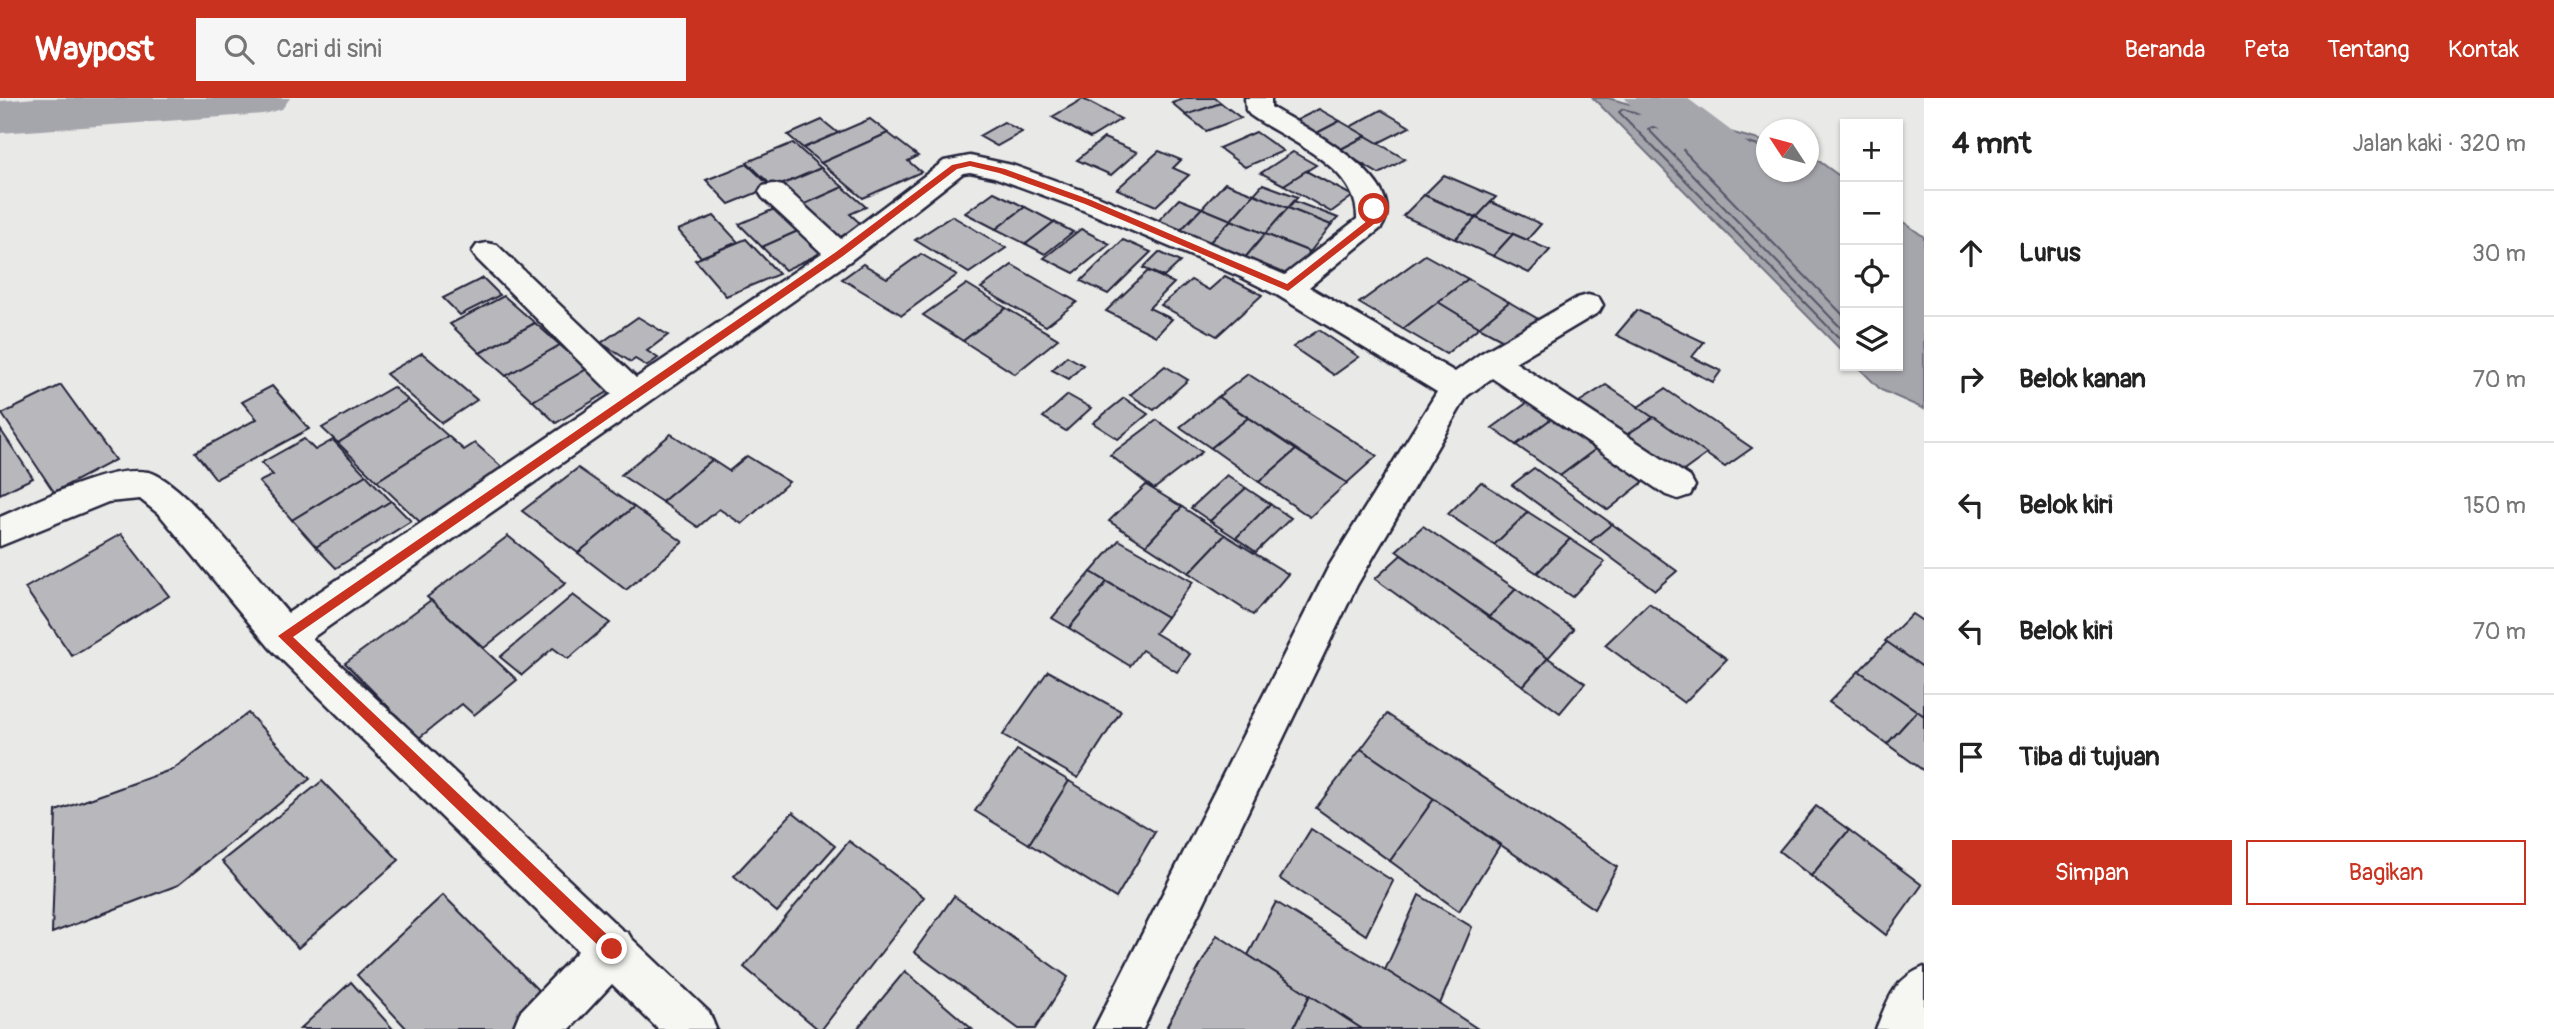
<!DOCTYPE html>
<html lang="id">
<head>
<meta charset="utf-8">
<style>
  :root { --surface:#fff; --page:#f6f6f6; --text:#222; --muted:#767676; --line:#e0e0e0; --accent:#c8321e }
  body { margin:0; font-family:Pangolin,sans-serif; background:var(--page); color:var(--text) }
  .controls { position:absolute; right:21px; top:21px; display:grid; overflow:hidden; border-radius:0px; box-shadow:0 2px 5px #0004 }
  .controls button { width:63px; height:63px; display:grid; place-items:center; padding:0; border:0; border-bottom:2px solid var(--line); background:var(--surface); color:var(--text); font:35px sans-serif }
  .compass { position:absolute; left:1756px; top:21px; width:63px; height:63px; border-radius:50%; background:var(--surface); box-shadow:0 2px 5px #0004; rotate:306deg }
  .stop { position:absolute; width:21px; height:21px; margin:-16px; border:5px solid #c8321e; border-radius:50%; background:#fff }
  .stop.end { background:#c8321e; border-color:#fff; box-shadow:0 2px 7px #0008 }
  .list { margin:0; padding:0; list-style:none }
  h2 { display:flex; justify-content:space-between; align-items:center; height:91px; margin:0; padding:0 28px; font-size:30px }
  h2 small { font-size:23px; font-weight:400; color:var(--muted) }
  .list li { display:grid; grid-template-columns:46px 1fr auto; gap:21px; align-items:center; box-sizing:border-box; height:126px; padding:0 28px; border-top:2px solid var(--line) }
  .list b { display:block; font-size:26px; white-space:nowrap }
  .list em { font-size:23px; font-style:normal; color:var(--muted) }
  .actions { display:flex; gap:14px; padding:21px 28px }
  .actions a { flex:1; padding:16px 0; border:2px solid var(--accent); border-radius:0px; text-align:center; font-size:24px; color:var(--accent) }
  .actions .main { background:var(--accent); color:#fff }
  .icon { flex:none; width:38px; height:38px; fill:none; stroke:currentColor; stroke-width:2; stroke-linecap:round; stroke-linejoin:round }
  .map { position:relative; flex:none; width:1924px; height:931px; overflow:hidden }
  header { display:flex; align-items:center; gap:42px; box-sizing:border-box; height:98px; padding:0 35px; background:var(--accent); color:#fff }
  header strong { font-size:33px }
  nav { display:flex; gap:38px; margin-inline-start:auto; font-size:24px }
  .search { width:490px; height:63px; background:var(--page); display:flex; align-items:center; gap:18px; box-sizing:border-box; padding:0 24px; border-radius:0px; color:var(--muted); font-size:26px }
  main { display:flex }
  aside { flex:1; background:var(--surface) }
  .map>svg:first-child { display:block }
  .water { fill:#a5a5ac; stroke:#71717f; stroke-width:2 }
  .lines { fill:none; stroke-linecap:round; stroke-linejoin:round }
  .shore { stroke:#565668; stroke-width:2 }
  .river { fill:#a5a5ac; fill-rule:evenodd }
  .building { fill:#b8b8bc; stroke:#22223b; stroke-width:2 }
  .minor-casing { stroke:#22223b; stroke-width:5 }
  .minor { fill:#f6f6f2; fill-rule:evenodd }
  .route { fill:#c8321e }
</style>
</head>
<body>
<header>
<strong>Waypost</strong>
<div class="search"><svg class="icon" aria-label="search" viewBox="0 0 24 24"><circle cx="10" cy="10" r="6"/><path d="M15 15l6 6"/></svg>Cari di sini</div>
<nav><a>Beranda</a><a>Peta</a><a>Tentang</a><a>Kontak</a></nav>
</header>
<main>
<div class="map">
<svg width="1924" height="931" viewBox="0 0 1924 931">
  <rect width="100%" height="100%" fill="#e9e9e7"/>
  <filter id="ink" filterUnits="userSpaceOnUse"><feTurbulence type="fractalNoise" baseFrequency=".0143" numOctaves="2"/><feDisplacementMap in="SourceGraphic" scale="14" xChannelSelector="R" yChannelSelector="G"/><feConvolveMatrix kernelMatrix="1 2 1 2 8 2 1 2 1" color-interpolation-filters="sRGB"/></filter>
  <g filter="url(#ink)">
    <g class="water">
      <path d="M1593 0H1608L1766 44V74H1808L1809 56 1845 82V256Z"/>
      <path d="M1898 120 1924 139V311L1881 292 1857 268H1898Z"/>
    </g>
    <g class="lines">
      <g class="shore">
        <path d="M1766 50 1623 11 1619 14 1845 246"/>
        <path d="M1766 59 1653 29 1648 31 1845 234"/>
        <path d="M1766 70 1687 49 1683 52 1845 219"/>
      </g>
      <g class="river">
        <path d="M35 0H290L282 11 263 16 0 35V3Z"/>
        <path d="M1625 0H1687L1766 59V74H1787L1845 116V166L1823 160 1633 11Z"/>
      </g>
    </g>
    <g class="building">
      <path d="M1187 0H1215L1221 5 1186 17 1172 5Z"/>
      <path d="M1083 1 1121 21 1090 40 1052 19Z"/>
      <path d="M1221 5 1241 20 1206 33 1186 17Z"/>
      <path d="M1319 11 1340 23 1313 37 1293 24Z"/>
      <path d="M1381 12 1410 29 1378 45 1350 29Z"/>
      <path d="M870 21 888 35 821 65 803 50Z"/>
      <path d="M822 22 838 35 803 50 788 37Z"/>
      <path d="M1340 23 1366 38 1339 52 1313 37Z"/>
      <path d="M1004 24 1022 34 997 48 979 38Z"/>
      <path d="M1256 34 1283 53 1245 69 1219 50Z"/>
      <path d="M888 35 918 58 908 63 921 74 863 100 821 65Z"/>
      <path d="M1366 38 1378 45 1405 61 1379 76 1339 52Z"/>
      <path d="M1104 40 1137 54 1111 77 1077 62Z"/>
      <path d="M793 45 821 70 774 90 747 64Z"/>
      <path d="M1159 53 1181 62 1173 70 1189 77 1156 108 1117 91Z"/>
      <path d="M1293 54 1316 67 1284 87 1261 75Z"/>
      <path d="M747 66 771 89 729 106 706 82Z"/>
      <path d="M821 70 843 89 796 110 774 90Z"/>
      <path d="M1306 73 1353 98 1331 114 1284 87Z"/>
      <path d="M1444 77 1496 99 1476 120 1424 97Z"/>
      <path d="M1225 85 1254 96 1231 122 1202 110Z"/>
      <path d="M1263 86 1298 99 1288 110 1254 96Z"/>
      <path d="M843 89 866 109 850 116 863 128 832 143 796 110Z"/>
      <path d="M994 94 1025 109 996 131 965 115Z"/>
      <path d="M1254 96 1288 110 1265 136 1231 122Z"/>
      <path d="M1424 97 1476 120 1455 141 1403 118Z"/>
      <path d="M1179 101 1202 110 1179 134 1156 125Z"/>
      <path d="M1294 103 1338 120 1331 127 1288 110Z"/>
      <path d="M1491 104 1541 126 1527 142 1476 120Z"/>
      <path d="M784 107 807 129 762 149 739 126Z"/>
      <path d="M1025 109 1054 124 1026 146 996 131Z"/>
      <path d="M1202 110 1231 122 1208 146 1179 134Z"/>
      <path d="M1288 110 1331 127 1310 154 1265 136Z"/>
      <path d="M714 118 738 144 701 159 678 132Z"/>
      <path d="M952 118 1006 150 969 175 915 142Z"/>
      <path d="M1476 120 1513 136 1493 158 1455 141Z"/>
      <path d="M1231 122 1265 136 1244 161 1208 146Z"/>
      <path d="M1054 124 1073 134 1045 156 1026 146Z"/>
      <path d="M807 129 830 151 785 172 762 149Z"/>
      <path d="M1081 131 1110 146 1074 175 1044 160Z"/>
      <path d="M1265 136 1310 154 1289 179 1244 161Z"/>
      <path d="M1513 136 1550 152 1529 175 1493 158Z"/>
      <path d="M746 141 779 176 726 198 695 162Z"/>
      <path d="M1123 142 1151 154 1108 196 1081 183Z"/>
      <path d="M1159 154 1180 164 1164 179 1143 170Z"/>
      <path d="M921 156 957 177 902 217 842 181 863 166 887 180Z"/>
      <path d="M1425 157 1468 181 1403 231 1359 205Z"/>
      <path d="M1012 167 1077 204 1046 228 981 190Z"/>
      <path d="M1148 173 1174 185 1149 210 1172 221 1156 238 1106 213Z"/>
      <path d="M1225 178 1262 197 1217 238 1161 207 1191 182 1209 192Z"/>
      <path d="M483 180 500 197 460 217 443 200Z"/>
      <path d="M1468 181 1509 204 1479 229 1438 204Z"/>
      <path d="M967 186 1006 210 963 243 923 217Z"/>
      <path d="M504 198 535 225 480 255 450 226Z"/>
      <path d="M1438 204 1479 229 1446 256 1403 231Z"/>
      <path d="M1509 204 1538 221 1509 245 1479 229Z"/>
      <path d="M1006 210 1058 241 1015 276 963 243Z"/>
      <path d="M1637 212 1704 244 1692 259 1721 273 1713 284 1616 237Z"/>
      <path d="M638 219 668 237 647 253 658 260 647 268 635 261 631 264 601 245Z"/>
      <path d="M535 225 560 247 506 278 480 255Z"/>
      <path d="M1319 232 1359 259 1334 277 1293 249Z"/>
      <path d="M560 247 587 271 533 303 506 278Z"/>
      <path d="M422 255 477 302 442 325 386 276Z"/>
      <path d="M1067 258 1083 267 1069 281 1052 272Z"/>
      <path d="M1165 268 1188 282 1154 312 1130 297Z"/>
      <path d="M587 271 611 292 556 325 533 303Z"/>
      <path d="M1248 276 1377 358 1347 385 1218 299Z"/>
      <path d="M61 287 115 362 54 394 2 316Z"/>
      <path d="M1606 287 1654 319 1617 343 1571 309Z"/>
      <path d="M272 288 309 331 216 381 195 354 257 321 242 304Z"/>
      <path d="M393 289 408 302 338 345 322 330Z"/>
      <path d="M1665 291 1752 350 1725 369 1638 309Z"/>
      <path d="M1068 297 1091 310 1066 333 1043 319Z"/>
      <path d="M1218 299 1248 320 1211 350 1180 329Z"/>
      <path d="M1535 299 1559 315 1516 347 1492 330Z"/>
      <path d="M1124 300 1148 316 1118 341 1093 325Z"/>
      <path d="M408 302 448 338 377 383 338 345Z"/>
      <path d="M1559 315 1600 348 1560 378 1516 347Z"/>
      <path d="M1654 319 1707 356 1671 382 1617 343Z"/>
      <path d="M1248 320 1296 352 1259 384 1211 350Z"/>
      <path d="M1157 322 1202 354 1154 391 1110 357Z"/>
      <path d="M0 331 33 380 0 396Z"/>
      <path d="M671 336 712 362 662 404 621 377Z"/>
      <path d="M448 338 464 352 475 345 504 371 421 425 377 383Z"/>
      <path d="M304 341 315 352 333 342 366 377 292 422 259 384 273 377 261 365Z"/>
      <path d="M1600 348 1647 381 1608 412 1560 378Z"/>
      <path d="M1296 352 1347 385 1310 419 1259 384Z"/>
      <path d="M747 358 789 384 742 426 719 411 698 429 662 404 712 362 729 373Z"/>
      <path d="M578 370 634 409 578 455 522 413Z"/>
      <path d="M1534 370 1612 426 1590 444 1512 387Z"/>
      <path d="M366 377 391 403 316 449 292 422Z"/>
      <path d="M1227 377 1246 390 1210 423 1191 410Z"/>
      <path d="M1481 384 1528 414 1494 447 1448 416Z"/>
      <path d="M1146 387 1182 409 1146 447 1109 423Z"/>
      <path d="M1246 390 1270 406 1236 440 1210 423Z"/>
      <path d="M391 403 411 423 336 470 316 449Z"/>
      <path d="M1270 406 1291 420 1256 454 1236 440Z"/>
      <path d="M634 409 683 444 626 492 578 455Z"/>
      <path d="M1182 409 1225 437 1189 475 1146 447Z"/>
      <path d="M1528 414 1570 441 1537 475 1494 447Z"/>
      <path d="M1612 426 1677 473 1655 492 1590 444Z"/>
      <path d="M1423 428 1516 491 1489 519 1396 453Z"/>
      <path d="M121 436 169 498 72 558 25 490Z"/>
      <path d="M1225 437 1288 476 1253 517 1189 475Z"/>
      <path d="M508 438 566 485 484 550 427 499Z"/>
      <path d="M1570 441 1605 464 1572 499 1537 475Z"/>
      <path d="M1119 442 1193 484 1167 519 1091 474Z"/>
      <path d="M1401 457 1489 519 1548 560 1523 588 1375 481Z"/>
      <path d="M1091 474 1107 484 1069 530 1052 520Z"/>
      <path d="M1107 484 1167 519 1155 535 1190 556 1177 574 1142 552 1130 568 1069 530Z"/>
      <path d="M1516 491 1574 531 1548 560 1489 519Z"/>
      <path d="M573 497 610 525 568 561 553 550 522 577 500 559Z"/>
      <path d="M431 502 517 582 474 617 462 606 419 640 345 565Z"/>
      <path d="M1649 505 1727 561 1684 605 1605 547Z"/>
      <path d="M1912 516 1924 524V570L1885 543Z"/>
      <path d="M1887 544 1924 570V618L1859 573Z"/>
      <path d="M1548 560 1585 585 1560 615 1523 588Z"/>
      <path d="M1048 573 1121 613 1078 680 1003 637Z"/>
      <path d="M1859 573 1917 613 1887 646 1829 604Z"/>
      <path d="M1917 613 1924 618V673L1887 646Z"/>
      <path d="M248 615 310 681 178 787 52 835 56 713 173 671Z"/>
      <path d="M1387 616 1617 769 1594 811 1361 651Z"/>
      <path d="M1361 651 1434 701 1390 763 1316 710Z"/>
      <path d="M1017 652 1069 683 1029 746 975 713Z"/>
      <path d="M322 683 399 762 298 850 222 763Z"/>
      <path d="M1069 683 1155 734 1116 800 1029 746Z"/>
      <path d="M1434 701 1500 747 1459 813 1390 763Z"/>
      <path d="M1816 708 1849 732 1811 778 1779 753Z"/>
      <path d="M793 714 835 748 777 814 734 778Z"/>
      <path d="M1311 731 1393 783 1366 837 1280 781Z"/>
      <path d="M1849 732 1922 787 1886 837 1811 778Z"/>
      <path d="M849 743 924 799 822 931H818L744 869Z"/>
      <path d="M443 797 543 897 511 931H407L357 877Z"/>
      <path d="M1419 797 1472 829 1440 906 1385 872Z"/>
      <path d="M954 798 1068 879 1035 931H1019L914 854Z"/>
      <path d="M1276 804 1440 906 1478 931H1362L1248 857Z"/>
      <path d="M1217 837 1310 897 1293 931H1171L1167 928Z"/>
      <path d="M905 873 972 931H857Z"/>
      <path d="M351 884 393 931H300Z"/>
      <path d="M1310 897 1362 931H1293Z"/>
    </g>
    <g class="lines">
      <g class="minor-casing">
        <g id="minor">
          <path d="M1245 0H1271V9C1301 28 1413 82 1381 130L1309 189 1455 274 1480 256 1577 200 1588 197 1599 200 1603 207 1599 214 1515 264 1690 379 1695 388 1690 397 1678 401 1666 397 1492 280 1467 298 1357 487 1143 931H1094L1329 468 1437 294 1277 197 1241 179 1078 110 994 79 970 74 963 75 850 163 312 540 622 832 628 835 631 840 709 914 716 931H658L612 886 570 931H513L520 914 578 853 270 550 160 417 140 401 108 404 0 448V419C39 403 106 367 148 374 181 379 262 486 288 515L612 296 477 161 472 154 477 147 487 145 497 147 636 280 822 155 763 100 759 94 763 88 773 86 783 88 841 141 944 63 970 58 1012 67 1098 98 1285 177 1357 121C1359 68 1287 43 1250 17L1246 12Z"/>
          <path d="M1924 869V931H1876C1888 902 1893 882 1924 869Z"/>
        </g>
      </g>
      <use href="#minor" class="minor"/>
    </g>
  </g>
  <path class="route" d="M970 63 1005 71 1091 102 1287 186 1367 123 1371 109 1379 111 1374 126 1288 193 1085 106 999 75 970 68 957 71 843 158 293 539 617 846V856H607L278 538 836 154 952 67Z"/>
</svg>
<div class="controls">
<button>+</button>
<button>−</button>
<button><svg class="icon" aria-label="locate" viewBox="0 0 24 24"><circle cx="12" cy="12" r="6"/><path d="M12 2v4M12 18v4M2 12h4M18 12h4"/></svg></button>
<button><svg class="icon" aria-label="layers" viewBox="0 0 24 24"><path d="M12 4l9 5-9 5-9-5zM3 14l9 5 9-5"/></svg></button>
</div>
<svg class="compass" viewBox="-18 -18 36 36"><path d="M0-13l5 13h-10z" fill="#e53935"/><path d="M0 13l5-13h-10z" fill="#767676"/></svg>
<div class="stop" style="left:1374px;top:111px"></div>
<div class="stop end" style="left:612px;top:851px"></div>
</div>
<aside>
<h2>4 mnt<small>Jalan kaki · 320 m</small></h2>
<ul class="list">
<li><svg class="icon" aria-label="ahead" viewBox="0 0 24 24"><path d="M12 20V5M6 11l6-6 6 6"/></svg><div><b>Lurus</b></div><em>30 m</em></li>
<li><svg class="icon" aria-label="right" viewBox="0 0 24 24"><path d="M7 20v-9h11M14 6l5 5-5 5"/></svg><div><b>Belok kanan</b></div><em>70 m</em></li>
<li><svg class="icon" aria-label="left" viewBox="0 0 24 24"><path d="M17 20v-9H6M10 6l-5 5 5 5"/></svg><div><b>Belok kiri</b></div><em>150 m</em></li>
<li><svg class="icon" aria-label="left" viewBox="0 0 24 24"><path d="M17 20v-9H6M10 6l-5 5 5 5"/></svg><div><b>Belok kiri</b></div><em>70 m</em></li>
<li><svg class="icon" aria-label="arrive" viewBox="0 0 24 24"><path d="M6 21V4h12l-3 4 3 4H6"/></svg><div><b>Tiba di tujuan</b></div></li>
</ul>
<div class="actions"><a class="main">Simpan</a><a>Bagikan</a></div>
</aside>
</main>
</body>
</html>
